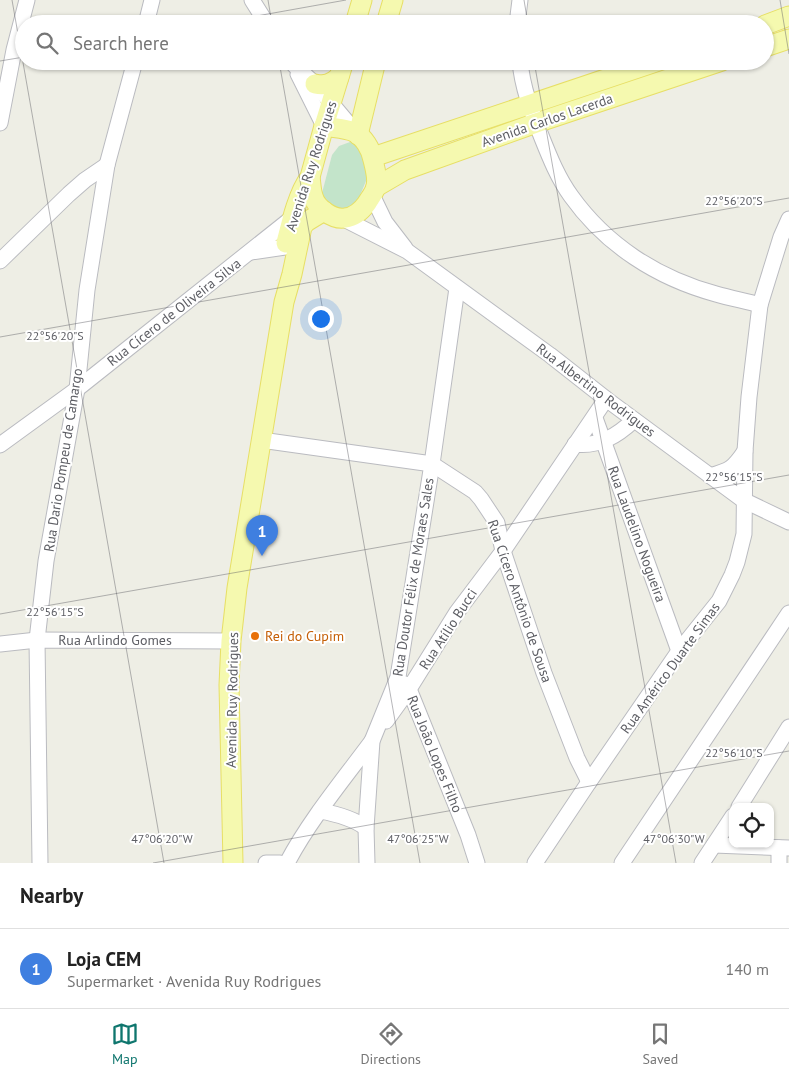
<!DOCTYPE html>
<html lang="en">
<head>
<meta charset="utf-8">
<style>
  :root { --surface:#fff; --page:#f6f6f6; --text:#222; --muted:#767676; --line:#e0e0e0; --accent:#0f766e }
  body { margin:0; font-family:"PT Sans",sans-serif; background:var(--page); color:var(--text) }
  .controls { position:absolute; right:15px; bottom:15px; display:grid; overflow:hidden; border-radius:10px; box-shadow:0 1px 4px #0004 }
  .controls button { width:45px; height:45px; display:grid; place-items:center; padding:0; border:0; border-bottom:1px solid var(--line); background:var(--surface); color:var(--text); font:25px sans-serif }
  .you { position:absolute; left:320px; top:318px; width:18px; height:18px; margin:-12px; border:4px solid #fff; border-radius:50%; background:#1a73e8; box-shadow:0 0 0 8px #1a73e833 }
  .badge { display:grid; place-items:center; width:32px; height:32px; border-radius:50%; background:var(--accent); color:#fff; font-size:16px; font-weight:700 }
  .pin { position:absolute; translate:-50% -41px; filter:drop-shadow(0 1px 2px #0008) }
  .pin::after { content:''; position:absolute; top:26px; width:18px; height:15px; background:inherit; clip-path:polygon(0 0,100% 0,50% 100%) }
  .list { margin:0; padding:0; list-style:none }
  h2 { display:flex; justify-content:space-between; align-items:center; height:65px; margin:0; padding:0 20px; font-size:21px }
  h2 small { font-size:16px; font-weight:400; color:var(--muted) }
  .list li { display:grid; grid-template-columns:32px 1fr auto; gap:15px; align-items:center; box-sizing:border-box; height:80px; padding:0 20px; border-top:1px solid var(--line) }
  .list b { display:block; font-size:19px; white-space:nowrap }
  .list p { margin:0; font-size:16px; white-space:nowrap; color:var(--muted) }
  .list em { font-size:16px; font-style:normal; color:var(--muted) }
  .icon { flex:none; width:28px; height:28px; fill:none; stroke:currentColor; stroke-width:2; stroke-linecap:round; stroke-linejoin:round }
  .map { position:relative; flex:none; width:789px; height:863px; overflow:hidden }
  .search { position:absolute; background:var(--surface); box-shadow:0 1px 4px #0004; left:15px; right:15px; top:15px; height:55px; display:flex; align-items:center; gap:12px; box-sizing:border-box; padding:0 18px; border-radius:28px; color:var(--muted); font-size:19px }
  .sheet { height:145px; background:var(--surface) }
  nav { display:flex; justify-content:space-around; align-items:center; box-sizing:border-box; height:70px; border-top:1px solid var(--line); background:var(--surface); font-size:14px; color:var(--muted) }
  nav a { display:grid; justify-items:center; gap:2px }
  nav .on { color:var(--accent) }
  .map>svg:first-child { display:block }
  .green { fill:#c3e4ca }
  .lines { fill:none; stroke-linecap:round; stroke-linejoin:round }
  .minor-casing { stroke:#babbc0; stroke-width:17 }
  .major-casing { stroke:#e7df65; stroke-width:21 }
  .minor { stroke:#fff; stroke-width:15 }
  .major { stroke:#f5f9af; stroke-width:19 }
  .ticks { fill:none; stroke:#5d5e64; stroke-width:1; stroke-opacity:0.45 }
  .food-dot { fill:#e8710a; stroke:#fff; stroke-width:2 }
  .labels { text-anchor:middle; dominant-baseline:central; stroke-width:4; stroke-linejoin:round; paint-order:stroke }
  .street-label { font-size:14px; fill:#5d5e64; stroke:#fff }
  .food-label { font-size:14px; fill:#c56008; stroke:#fff; text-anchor:start }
  .ticks-label { font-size:12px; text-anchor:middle; fill:#5d5e64; stroke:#fff; stroke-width:4; stroke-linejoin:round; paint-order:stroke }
</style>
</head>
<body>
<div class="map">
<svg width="789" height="863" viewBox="0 0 789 863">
  <rect width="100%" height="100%" fill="#eeeee5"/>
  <path class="green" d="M350 142 363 147 367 163 366 181 356 205 337 212 327 204 322 193 332 155 339 146Z"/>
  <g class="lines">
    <g class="minor-casing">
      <g id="minor">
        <path d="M252 0 267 24"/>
        <path d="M146 24 152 0"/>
        <path d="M517 24 520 0"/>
        <path d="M520 61C522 87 532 113 542 138 550 158 558 178 571 196 606 245 657 278 716 294 730 298 745 301 760 305"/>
        <path d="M294 65 315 84 358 135"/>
        <path d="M298 74 324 126"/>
        <path d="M0 123 14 50 27 0"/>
        <path d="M372 195 385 222 405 248"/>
        <path d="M344 219 407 251 550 355 606 399 743 500 789 522"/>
        <path d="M251 252 285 247"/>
        <path d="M0 261 69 194 85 180 107 165"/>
        <path d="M595 418 679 651"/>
        <path d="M261 440 432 464 475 492 481 499 497 523 503 551 544 673 577 758 589 782"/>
        <path d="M575 444C599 447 617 436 634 420"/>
        <path d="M0 445 77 389 292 218"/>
        <path d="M710 476C730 470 733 469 745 451"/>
        <path d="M0 644 37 640 231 641"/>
        <path d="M405 684 409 689 468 835 477 863"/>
        <path d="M386 721 409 689 457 612 503 551 606 399"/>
        <path d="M739 807 789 727"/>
        <path d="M320 811C337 814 353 818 366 828"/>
        <path d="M714 845 789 848"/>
        <path d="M779 848V863"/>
        <path d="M40 863 37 640 46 561 77 389 87 290 107 165 135 61"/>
        <path d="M266 863H280"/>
        <path d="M287 863C309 821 343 780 372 741"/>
        <path d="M367 863 366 828 372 741 398 677 432 464 457 288"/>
        <path d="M535 863 589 782 679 651 719 601 732 575 737 562 744 534 745 451 749 397 760 305 781 237 789 219"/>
        <path d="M622 863 789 613"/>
        <path d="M702 863 733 816"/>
      </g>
    </g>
    <g class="major-casing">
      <g id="major">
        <path d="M355 24 362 0"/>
        <path d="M386 24 393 0"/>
        <path d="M765 25 789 16"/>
        <path d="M765 47 789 39"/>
        <path d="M315 84C325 86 331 84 339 77"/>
        <path d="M358 135 376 61"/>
        <path d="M373 157 659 61"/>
        <path d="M310 177C311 183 311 190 313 196 316 208 333 220 345 218 354 217 362 210 367 203 370 198 375 192 376 186 378 178 375 168 373 160 371 149 364 137 354 132 345 128 333 128 324 126"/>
        <path d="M376 187 405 170 536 123 722 61"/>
        <path d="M286 243C291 223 298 193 310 177L324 126 344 61"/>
        <path d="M233 863 229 685 231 641 237 588 284 302 292 274 302 227 306 222 324 211"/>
      </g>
    </g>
    <use href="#minor" class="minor"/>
    <use href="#major" class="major"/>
  </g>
  <path class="ticks" d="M12 0 164 863M268 0 272 24M524 0 528 24M780 0 789 54M212 24 346 0M0 61 24 57M279 61 420 863M534 61 676 863M0 337 789 198M0 614 789 475M153 863 789 751"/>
  <circle class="food-dot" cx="255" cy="636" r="5"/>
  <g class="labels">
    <g class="street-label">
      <text transform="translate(547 120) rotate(-19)">Avenida Carlos Lacerda</text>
      <text transform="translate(311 166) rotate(-72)">Avenida Ruy Rodrigues</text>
      <text transform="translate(174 312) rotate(-38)">Rua Cícero de Oliveira Silva</text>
      <text transform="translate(596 390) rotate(37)">Rua Albertino Rodrigues</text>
      <text transform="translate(63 460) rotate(-81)">Rua Dario Pompeu de Camargo</text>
      <text transform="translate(637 534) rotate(70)">Rua Laudelino Nogueira</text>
      <text transform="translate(413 577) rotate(-81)">Rua Doutor Félix de Moraes Sales</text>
      <text transform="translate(520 601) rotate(71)">Rua Cícero Antônio de Sousa</text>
      <text transform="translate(448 629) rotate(-57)">Rua Atílio Bucci</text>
      <text x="115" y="640">Rua Arlindo Gomes</text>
      <text transform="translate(670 668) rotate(-54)">Rua Américo Duarte Simas</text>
      <text transform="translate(232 700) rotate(-89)">Avenida Ruy Rodrigues</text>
      <text transform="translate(435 754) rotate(68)">Rua João Lopes Filho</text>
    </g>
    <g class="food-label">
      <text x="265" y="636">Rei do Cupim</text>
    </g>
  </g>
  <g class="ticks-label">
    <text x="734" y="205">22°56'20"S</text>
    <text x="55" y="340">22°56'20"S</text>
    <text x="734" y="481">22°56'15"S</text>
    <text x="55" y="616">22°56'15"S</text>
    <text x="734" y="757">22°56'10"S</text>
    <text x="162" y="843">47°06'20"W</text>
    <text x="418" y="843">47°06'25"W</text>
    <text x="674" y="843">47°06'30"W</text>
  </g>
</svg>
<div class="controls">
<button><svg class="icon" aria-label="locate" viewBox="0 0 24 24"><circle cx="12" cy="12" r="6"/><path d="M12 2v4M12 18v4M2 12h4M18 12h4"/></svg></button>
</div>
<div class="you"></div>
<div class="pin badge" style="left:262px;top:556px;background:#3f7fe0">1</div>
<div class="search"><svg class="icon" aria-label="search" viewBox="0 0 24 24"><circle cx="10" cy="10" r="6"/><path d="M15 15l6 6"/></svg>Search here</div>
</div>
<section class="sheet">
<h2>Nearby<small></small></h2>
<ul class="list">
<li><span class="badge" style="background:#3f7fe0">1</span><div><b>Loja CEM</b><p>Supermarket · Avenida Ruy Rodrigues</p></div><em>140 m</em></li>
</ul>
</section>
<nav>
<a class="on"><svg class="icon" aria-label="map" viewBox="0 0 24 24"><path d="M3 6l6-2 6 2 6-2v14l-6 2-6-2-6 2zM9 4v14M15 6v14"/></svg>Map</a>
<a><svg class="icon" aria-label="directions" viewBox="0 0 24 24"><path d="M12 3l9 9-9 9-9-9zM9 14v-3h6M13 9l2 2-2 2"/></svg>Directions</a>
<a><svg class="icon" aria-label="saved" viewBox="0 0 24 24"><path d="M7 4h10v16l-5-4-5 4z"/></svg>Saved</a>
</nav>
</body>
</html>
